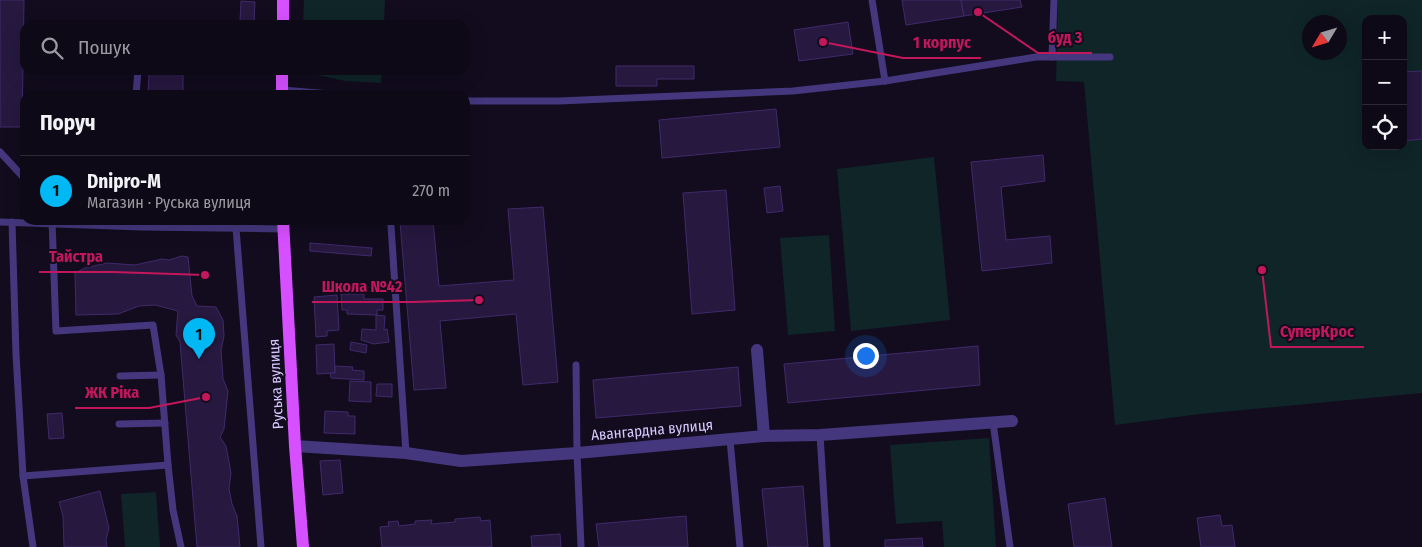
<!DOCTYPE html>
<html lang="uk">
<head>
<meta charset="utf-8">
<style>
  :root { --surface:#0e0916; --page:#1c1723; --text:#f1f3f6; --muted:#9b9aa1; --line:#2e2a35; --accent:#00b8f3 }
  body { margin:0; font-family:"Fira Sans Condensed",sans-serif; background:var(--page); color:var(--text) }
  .controls { position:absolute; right:15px; top:15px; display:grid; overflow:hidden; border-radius:10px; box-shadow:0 5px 20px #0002 }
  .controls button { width:45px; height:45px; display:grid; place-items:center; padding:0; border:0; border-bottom:1px solid var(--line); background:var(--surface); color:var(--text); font:25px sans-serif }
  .compass { position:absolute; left:1302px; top:15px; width:45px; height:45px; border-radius:50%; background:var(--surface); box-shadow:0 5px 20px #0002; rotate:232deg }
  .you { position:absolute; left:865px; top:355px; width:18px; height:18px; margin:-12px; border:4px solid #fff; border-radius:50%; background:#1a73e8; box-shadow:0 0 0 8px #1a73e833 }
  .badge { display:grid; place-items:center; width:32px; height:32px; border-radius:50%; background:var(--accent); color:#111; font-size:16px; font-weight:700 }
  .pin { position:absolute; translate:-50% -41px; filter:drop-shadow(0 1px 2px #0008) }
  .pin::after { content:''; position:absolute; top:26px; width:18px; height:15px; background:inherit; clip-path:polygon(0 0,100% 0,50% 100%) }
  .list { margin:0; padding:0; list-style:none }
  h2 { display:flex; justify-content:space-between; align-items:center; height:65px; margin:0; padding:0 20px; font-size:21px }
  h2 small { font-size:16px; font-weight:400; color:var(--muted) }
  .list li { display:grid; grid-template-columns:32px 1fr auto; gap:15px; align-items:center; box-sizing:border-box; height:70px; padding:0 20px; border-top:1px solid var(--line) }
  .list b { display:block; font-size:19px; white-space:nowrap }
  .list p { margin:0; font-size:16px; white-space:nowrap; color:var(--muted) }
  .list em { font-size:16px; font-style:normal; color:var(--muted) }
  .icon { flex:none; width:28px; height:28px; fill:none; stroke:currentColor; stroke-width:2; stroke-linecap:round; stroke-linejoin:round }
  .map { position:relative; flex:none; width:1422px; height:547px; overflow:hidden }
  .search { position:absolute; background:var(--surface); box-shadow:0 5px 20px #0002; left:20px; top:20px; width:450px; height:55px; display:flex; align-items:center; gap:12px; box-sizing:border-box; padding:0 18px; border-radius:15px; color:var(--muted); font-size:19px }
  .panel { position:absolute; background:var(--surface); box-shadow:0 5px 20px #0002; left:20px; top:90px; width:450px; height:135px; border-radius:15px }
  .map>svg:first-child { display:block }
  .green { fill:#0f2528; fill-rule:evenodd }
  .building { fill:#26183f; stroke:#402a6b }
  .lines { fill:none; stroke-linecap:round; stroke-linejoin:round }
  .service { stroke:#44377d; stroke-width:7 }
  .minor { stroke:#44377d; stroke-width:12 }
  .primary { stroke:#d750ff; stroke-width:12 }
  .labels { text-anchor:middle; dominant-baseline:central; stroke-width:4; stroke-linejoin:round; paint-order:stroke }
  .street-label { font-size:15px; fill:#d7c9ff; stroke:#120c1e }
  .leader { fill:none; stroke:#c2185b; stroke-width:2 }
  .callout-dot { fill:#c2185b; stroke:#120c1e; stroke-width:2 }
  .callout-label { font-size:16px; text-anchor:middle; font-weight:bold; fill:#c2185b; stroke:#120c1e; stroke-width:4; stroke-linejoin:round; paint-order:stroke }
</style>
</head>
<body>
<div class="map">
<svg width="1422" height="547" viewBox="0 0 1422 547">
  <rect width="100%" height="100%" fill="#120c1e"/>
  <g class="green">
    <path d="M304 0H385L384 25H303Z"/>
    <path d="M1058 0H1422V393L1200 414 1115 425 1084 82 1056 81ZM1366 19H1403V146H1366ZM1310 22H1340V52H1310Z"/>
    <path d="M304 70H382L381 83 345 81 304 72Z"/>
    <path d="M934 157 950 320 851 331 837 169Z"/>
    <path d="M829 235 835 331 788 335 780 238Z"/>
    <path d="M989 438 996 547H944L942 521 896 524 890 445Z"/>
    <path d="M156 492 160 547H125L121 494Z"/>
  </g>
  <g class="building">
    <path d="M0 0H24L22 127H0Z"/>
    <path d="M902 0H961L964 16 906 25Z"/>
    <path d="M961 0H1020L1022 7 964 16Z"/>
    <path d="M241 1 255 2 254 22 240 21Z"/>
    <path d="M848 22 853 54 799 61 794 30Z"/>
    <path d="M616 66H694V79H657V86H616Z"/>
    <path d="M144 70H183V95H148L149 74H143Z"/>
    <path d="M1422 71V139L1403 141V72Z"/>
    <path d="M776 109 780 147 662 158 659 120Z"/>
    <path d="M1043 155 1045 181 1001 187 1006 240 1050 236 1052 263 982 271 971 162Z"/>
    <path d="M780 186 783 211 767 213 764 188Z"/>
    <path d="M726 190 735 310 692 314 683 193Z"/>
    <path d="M543 207 558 382 523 385 516 314 440 321 446 388 414 390 400 222 433 220 439 286 514 280 508 209Z"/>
    <path d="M310 243 372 248 371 256 310 251Z"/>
    <path d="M182 256 188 257 192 296 197 306 216 307 223 320 224 336 221 350 223 379 228 391 224 429 220 437 226 446 231 473 229 489 232 504 237 516 240 547H197L180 342 176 335 178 311 155 305 139 306 118 314 76 315 75 273 85 268 107 263 135 265 162 259 169 260Z"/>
    <path d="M341 294H364V299H383V310H377V315L347 314V310H342Z"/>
    <path d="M337 295 339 330 327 331V336L316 337 314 297Z"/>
    <path d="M376 315 385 316 384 330 387 329 389 342 374 344 361 340 362 329 376 330Z"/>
    <path d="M351 342 367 345 366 353 350 350Z"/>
    <path d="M334 344 335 373 317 374 316 345Z"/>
    <path d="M978 346 980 385 788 403 784 364Z"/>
    <path d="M335 366 353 367 352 370 364 371V380L331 378 330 373H335Z"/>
    <path d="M738 367 741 406 596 418 593 380Z"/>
    <path d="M350 381 371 382V402L349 401Z"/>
    <path d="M377 384H392V397L376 396Z"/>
    <path d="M325 411 348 412V416H355V434L324 433Z"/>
    <path d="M62 413 64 438 49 439 47 414Z"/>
    <path d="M340 460 343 493 323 495 320 461Z"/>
    <path d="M803 486 808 547H768L762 489Z"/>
    <path d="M100 491 109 528 106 540 107 547H64L63 516 59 502Z"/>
    <path d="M1105 498 1112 547H1074L1068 504Z"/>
    <path d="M1220 515 1222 526 1232 525 1235 547H1201L1197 518Z"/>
    <path d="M686 516 688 547H599L596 524Z"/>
    <path d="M480 517 481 521 490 520 492 547H382L380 527 389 526 388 522 398 521 399 526 415 524V521L432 520 431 524 455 522V519Z"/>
    <path d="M560 534 561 547H532L531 536Z"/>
    <path d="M922 538 923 547H885V540Z"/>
  </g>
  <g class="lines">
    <g class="service">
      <path d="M872 0 885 81"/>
      <path d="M1052 57 1054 0"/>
      <path d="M282 90 342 95"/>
      <path d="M136 95 138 70"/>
      <path d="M465 101H559L793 91 885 81 1036 57H1110"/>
      <path d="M0 152 25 179"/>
      <path d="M52 220 56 331 153 325 161 375 168 465 173 510 181 547"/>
      <path d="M0 222 141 227 283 229"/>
      <path d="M12 222 16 354 23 476 33 547"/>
      <path d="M391 226 406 453"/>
      <path d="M236 228 261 547"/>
      <path d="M576 365 577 453 581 547"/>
      <path d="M120 376 161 375"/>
      <path d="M993 422 1010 547"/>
      <path d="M119 424 165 423"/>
      <path d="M820 435 827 547"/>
      <path d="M730 440 740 547"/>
      <path d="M23 476 168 465"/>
    </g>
    <g class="minor">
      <path d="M757 350 764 436"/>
      <path d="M295 446 406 453 461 461 577 453 764 436 820 435 1012 421"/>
    </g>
    <g class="primary">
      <path d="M283 25V0"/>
      <path d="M282 95V70"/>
      <path d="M283 220 295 446 303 547"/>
    </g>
  </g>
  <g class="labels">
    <g class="street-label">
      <text transform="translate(276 384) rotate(-93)">Руська вулиця</text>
      <text transform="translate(652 430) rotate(-5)">Авангардна вулиця</text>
    </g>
  </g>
  <path class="leader" d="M978 12L1038 53H1092M823 42L903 58H981M205 275L113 272H39M479 300L412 302H312M1262 270L1271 347H1364M206 397L149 408H75"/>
  <g class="callout-dot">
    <circle cx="978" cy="12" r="5"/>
    <circle cx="823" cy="42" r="5"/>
    <circle cx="205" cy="275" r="5"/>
    <circle cx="479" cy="300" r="5"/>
    <circle cx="1262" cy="270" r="5"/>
    <circle cx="206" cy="397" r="5"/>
  </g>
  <g class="callout-label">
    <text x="1065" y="43">буд 3</text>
    <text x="942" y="48">1 корпус</text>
    <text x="76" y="262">Тайстра</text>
    <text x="362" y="292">Школа №42</text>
    <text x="1317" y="337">СуперКрос</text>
    <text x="112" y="398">ЖК Ріка</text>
  </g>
</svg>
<div class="controls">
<button>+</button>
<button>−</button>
<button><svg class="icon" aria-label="locate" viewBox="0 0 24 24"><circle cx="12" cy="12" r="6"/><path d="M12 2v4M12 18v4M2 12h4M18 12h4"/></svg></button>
</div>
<svg class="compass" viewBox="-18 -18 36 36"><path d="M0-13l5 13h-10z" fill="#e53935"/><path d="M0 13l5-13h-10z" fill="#9b9aa1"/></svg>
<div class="you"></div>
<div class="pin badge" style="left:199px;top:359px">1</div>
<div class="search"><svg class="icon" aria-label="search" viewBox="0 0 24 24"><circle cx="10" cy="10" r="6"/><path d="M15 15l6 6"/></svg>Пошук</div>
<section class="panel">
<h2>Поруч<small></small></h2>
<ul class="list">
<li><span class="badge">1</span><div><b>Dnipro-M</b><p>Магазин · Руська вулиця</p></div><em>270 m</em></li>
</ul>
</section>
</div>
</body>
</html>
